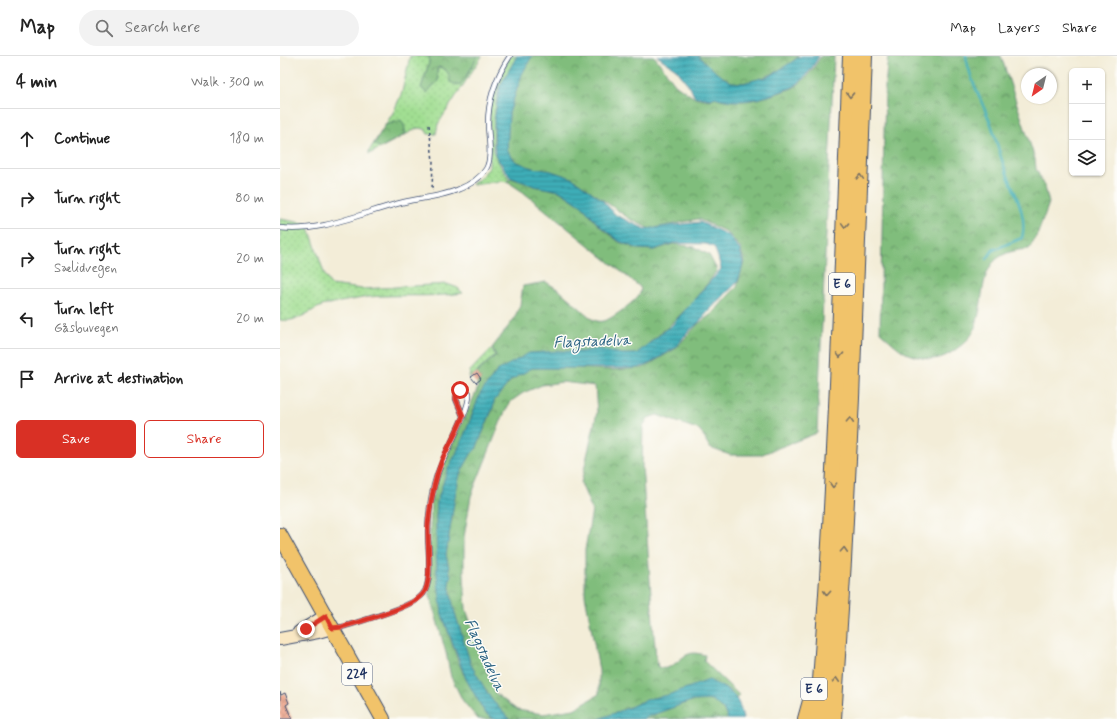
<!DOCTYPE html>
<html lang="en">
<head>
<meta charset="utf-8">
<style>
  :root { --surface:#fff; --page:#f2f2f2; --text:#222; --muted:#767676; --line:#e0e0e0; --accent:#d93025 }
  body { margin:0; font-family:Mynerve,sans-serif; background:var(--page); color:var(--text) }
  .controls { position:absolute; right:12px; top:12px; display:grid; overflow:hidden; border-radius:6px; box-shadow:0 1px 3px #0004 }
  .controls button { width:36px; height:36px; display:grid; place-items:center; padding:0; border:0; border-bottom:1px solid var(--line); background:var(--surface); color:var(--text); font:20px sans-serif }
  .compass { position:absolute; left:741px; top:12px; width:36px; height:36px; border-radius:50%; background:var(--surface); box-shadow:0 1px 3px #0004; rotate:215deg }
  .stop { position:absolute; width:12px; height:12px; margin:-9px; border:3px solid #d93025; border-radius:50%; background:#fff }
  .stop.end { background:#d93025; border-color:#fff; box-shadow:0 1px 4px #0008 }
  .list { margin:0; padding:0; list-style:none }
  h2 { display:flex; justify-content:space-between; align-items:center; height:52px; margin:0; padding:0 16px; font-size:17px }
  h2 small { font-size:13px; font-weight:400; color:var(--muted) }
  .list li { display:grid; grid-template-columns:26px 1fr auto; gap:12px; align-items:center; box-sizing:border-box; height:60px; padding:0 16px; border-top:1px solid var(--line) }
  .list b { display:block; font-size:15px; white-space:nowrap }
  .list p { margin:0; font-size:13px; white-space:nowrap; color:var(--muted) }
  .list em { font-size:13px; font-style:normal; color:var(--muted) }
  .actions { display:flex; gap:8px; padding:12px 16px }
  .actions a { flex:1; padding:9px 0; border:1px solid var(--accent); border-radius:6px; text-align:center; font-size:14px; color:var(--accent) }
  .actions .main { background:var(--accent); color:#fff }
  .icon { flex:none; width:22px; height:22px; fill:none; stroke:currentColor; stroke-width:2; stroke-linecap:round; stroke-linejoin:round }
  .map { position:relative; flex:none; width:837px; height:663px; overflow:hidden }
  header { display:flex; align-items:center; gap:24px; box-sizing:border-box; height:56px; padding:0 20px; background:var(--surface); border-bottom:1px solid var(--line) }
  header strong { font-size:19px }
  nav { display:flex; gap:22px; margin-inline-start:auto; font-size:14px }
  .search { width:280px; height:36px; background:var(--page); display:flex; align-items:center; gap:10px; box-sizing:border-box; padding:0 14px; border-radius:22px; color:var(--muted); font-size:15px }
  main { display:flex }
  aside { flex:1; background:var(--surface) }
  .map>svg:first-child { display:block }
  .grass { fill:url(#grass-dots); stroke:#5e8678 }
  .forest { fill:url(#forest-crowns); stroke:#4e766d; fill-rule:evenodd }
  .water { fill:url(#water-rules); stroke:#2c6e8a }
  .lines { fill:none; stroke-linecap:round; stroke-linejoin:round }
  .stream { stroke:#3cadb7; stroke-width:2.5 }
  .building { fill:url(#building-cross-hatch) }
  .lane-casing { stroke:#3b4c70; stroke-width:6 }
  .secondary-casing { stroke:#3b4c70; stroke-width:14 }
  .primary-casing { stroke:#3b4c70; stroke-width:16 }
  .highway-casing { stroke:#3b4c70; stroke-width:18 }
  .path { stroke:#3b4c70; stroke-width:1.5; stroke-dasharray:3 3; stroke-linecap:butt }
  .lane { stroke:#fff; stroke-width:4.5 }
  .secondary { stroke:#f9e7c3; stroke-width:12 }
  .primary { stroke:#f1c36a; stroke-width:14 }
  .highway { stroke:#f1c36a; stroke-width:16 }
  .oneway { stroke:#7b7263 }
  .route { stroke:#d93025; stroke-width:5 }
  .labels { text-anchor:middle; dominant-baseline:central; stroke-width:3; stroke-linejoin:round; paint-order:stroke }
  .shield { fill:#fdfcf7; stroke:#5f6c8c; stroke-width:1 }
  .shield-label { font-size:13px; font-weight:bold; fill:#1b2f5e }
  .water-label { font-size:15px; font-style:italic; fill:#286182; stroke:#fdfcf7 }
</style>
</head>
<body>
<header>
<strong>Map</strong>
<div class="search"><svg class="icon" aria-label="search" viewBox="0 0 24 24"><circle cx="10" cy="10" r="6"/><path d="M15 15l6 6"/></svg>Search here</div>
<nav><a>Map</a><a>Layers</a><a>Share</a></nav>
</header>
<main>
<aside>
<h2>4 min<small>Walk · 300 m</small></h2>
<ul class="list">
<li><svg class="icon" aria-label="ahead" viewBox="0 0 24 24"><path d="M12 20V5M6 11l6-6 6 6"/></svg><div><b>Continue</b></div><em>180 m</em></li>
<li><svg class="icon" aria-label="right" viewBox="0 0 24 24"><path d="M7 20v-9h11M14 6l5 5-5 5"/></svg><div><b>Turn right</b></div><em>80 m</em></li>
<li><svg class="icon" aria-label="right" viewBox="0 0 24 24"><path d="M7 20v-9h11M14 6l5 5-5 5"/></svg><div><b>Turn right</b><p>Sælidvegen</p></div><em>20 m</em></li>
<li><svg class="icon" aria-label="left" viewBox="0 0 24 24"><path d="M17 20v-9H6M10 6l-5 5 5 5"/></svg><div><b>Turn left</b><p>Gåsbuvegen</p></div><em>20 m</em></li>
<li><svg class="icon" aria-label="arrive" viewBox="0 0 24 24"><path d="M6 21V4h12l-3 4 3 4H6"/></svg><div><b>Arrive at destination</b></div></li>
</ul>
<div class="actions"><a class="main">Save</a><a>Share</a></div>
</aside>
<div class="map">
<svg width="837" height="663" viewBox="0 0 837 663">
  <defs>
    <pattern id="grass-dots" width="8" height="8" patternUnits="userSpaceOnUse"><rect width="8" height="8" fill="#a1de92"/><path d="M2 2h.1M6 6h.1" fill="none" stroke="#8abf80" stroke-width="1.8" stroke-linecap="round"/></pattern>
    <pattern id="forest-crowns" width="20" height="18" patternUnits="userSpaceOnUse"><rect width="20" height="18" fill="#80bd7c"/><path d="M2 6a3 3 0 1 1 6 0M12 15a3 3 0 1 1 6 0" fill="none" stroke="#689a69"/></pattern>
    <pattern id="water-rules" width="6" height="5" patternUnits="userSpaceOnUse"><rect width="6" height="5" fill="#3cadb7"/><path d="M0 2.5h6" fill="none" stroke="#328d98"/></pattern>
    <pattern id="building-cross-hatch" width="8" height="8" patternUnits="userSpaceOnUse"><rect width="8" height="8" fill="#ed9e82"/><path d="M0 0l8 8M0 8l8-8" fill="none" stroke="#bf816e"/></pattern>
  </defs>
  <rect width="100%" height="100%" fill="#fdfcf7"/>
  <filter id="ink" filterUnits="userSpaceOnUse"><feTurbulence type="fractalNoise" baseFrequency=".025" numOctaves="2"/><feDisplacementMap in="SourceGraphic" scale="8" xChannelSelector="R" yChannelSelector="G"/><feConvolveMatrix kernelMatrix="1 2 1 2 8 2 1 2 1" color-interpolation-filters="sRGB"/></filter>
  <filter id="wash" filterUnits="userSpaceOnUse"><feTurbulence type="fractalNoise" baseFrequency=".012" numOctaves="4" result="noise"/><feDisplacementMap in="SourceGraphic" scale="16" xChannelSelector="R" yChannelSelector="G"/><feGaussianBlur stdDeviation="0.9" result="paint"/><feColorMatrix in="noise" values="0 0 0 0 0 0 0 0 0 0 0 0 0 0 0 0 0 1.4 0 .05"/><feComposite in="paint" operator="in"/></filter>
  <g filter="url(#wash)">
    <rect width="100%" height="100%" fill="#f3edd8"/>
    <g class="grass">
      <path d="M130 0H149V7L141 32 158 25 157 15 158 11 164 12 169 18 185 23 198 0H202L158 68 156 78H148L145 73 138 72 89 98V95L114 55 122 36Z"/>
      <path d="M230 0H237L218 33 214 64 213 95 222 113 229 122 227 126 221 125 193 129 192 128 200 122 209 112 210 44Z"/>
      <path d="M0 163 28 168 45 220 51 229 82 233 167 228 178 232 183 237C152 242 120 238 88 241 75 243 62 246 49 248 30 252 21 267 0 264Z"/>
      <path d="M211 293 215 299 197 316 189 322 190 315Z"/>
    </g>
    <g class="forest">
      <path d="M149 0H198L185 23 179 30 170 26C169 18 168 13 158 11L157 15 158 25 147 37 141 32 149 7Z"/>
      <path d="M252 0H373L375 1 395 28 413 41 430 44 435 41C457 50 480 43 501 36 506 34 512 33 516 30 527 22 534 12 541 0H554L537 377 480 399H450L430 392 420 374 377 359 368 362 363 370 362 409 373 567 376 602 378 611C391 617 399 601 409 598 414 596 420 598 425 599L424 605 459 639 456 643 449 634 440 630 368 643 348 652 319 663H229L211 643 191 609 174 554 169 527 171 521 166 499 175 440 180 418 191 398 196 393 213 352 214 345 231 324 252 312H293L332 314 363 312 395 293 418 268 433 257 448 240 457 231 464 206 461 193 447 176 418 163 370 173 350 163 292 122 271 115 252 112 235 105 227 94 229 57 242 18ZM282 326 315 330 317 356 301 427 312 454 305 494V539L319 614V638L294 653 263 658 237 654 216 638 201 599 186 553 184 519V481L191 440 223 360 230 346 243 337 262 329Z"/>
      <path d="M418 0H519C506 13 471 31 452 26 441 23 427 8 418 0Z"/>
      <path d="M608 0H721L755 103 756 113 765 131 769 147 758 177 749 193C692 196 709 237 694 274 691 282 682 289 675 294 662 303 654 305 638 301 634 300 630 299 626 297 617 292 608 283 600 276L605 31Z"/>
      <path d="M121 64 124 69 126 78 100 92 94 88 105 69Z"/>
      <path d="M231 122 254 130 279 135 302 150 318 169 339 186 359 193 374 194 393 188 415 191 429 199 437 214 428 227 408 251 386 273 356 298H342L319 293 300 296 279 295 217 315 200 338 188 370 176 398 168 412 157 446 156 462 157 517 162 558 178 605 186 623 205 657 214 663H198L183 645 171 621 166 597 148 532 151 445 161 413 198 332 197 327 201 323 197 317 216 299 212 292 234 263 240 249 243 230 266 226 279 234 312 263C316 265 320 266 324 265 332 263 357 244 360 237 361 234 361 234 360 231L243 136 228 126Z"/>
      <path d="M432 644 443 653 448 663H361L411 645Z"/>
    </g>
    <g class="water">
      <path d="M237 0H252L242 18 229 57 227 94 235 105 252 112 271 115 292 122 321 143 336 159 365 173 420 166 448 179 460 194 463 207 461 216 457 227 440 243 417 268 408 276 395 292 367 309 358 312H252L231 324 214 345 213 351 196 393 191 398 180 418 175 440 166 499 171 521 169 527 174 554 191 609 211 643 229 663H214L205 657 186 623 162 558 157 517 156 462 157 446 168 412 176 398 188 370 200 338 217 315 249 297 279 295 300 296 319 293 342 298H356L392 269 441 213 438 201 434 191 426 188 393 187 374 194 359 193 339 185 319 169 302 150 280 135 255 130 230 121 215 99 214 64 220 30Z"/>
      <path d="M377 0H418L438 18 451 26 463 27 490 20 521 0H539C533 11 526 21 516 29 512 32 507 33 502 35 481 43 457 49 435 41L431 43 414 40 410 31 396 13Z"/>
      <path d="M429 624C450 635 459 638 463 663H448L443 653 432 644 411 645 361 663H319L348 652 368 643 388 639Z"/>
    </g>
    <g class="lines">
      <path class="stream" d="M686 0C690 25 703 47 712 71 717 86 720 101 726 115 734 136 748 159 742 182L713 194 707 203"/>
    </g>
    <g id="blocks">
      <g class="building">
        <path d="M197 317 201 323 196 327 191 321Z"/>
        <path d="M0 636 1 639 5 637 9 647 6 649 12 663H0Z"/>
      </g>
    </g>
  </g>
  <g filter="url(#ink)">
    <use href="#blocks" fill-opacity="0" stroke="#3b4c70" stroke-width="1"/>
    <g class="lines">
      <g class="lane-casing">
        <g id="lane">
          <path d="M0 172C42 177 83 156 124 146 141 142 160 141 177 134 187 130 200 123 206 113 213 101 208 81 208 68 208 42 216 21 230 0"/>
          <path d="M53 572 62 571C80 565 132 552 143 538 153 526 148 494 148 479 148 459 151 438 157 419 163 400 191 353 189 337L185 334H180L177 338 176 343 183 360"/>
        </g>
      </g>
      <g class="secondary-casing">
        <g id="secondary">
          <path d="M19 576 45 560"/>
          <path d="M0 583 38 576 52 572"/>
        </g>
      </g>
      <g class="primary-casing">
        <path id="primary" d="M0 479 103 663"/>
      </g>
      <g class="highway-casing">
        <g id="highway">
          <path d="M526 663 533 638"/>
          <path d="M538 663C556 442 562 221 571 0"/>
          <path d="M553 663 563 505 571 342 584 0"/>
        </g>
      </g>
      <path class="path" d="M149 69 153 105 152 135"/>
      <use href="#lane" class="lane"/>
      <use href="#secondary" class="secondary"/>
      <use href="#primary" class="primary"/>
      <use href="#highway" class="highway"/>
    </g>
    <defs><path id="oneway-chevron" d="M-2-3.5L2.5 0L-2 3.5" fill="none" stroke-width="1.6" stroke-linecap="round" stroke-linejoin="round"/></defs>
    <g class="oneway">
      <use href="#oneway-chevron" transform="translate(570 39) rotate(92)"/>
      <use href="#oneway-chevron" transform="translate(580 121) rotate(-88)"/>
      <use href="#oneway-chevron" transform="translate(565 169) rotate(92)"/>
      <use href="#oneway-chevron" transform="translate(560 299) rotate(92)"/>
      <use href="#oneway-chevron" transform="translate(570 364) rotate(-87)"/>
      <use href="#oneway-chevron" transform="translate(553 429) rotate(93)"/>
      <use href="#oneway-chevron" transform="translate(564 494) rotate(-87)"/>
      <use href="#oneway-chevron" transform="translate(547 537) rotate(94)"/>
      <use href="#oneway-chevron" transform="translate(556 624) rotate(-87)"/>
    </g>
  </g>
  <g class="lines" filter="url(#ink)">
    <path class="route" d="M26 573 46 560 52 572 62 571C81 565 132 552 143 538 153 527 147 486 148 470 150 447 154 425 162 404 169 389 177 376 183 360L176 343V338L180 334"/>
  </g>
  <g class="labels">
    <g class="shield">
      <rect x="549" y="217" width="26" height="22" rx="3"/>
      <rect x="62" y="607" width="30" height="22" rx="3"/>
      <rect x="521" y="622" width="26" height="22" rx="3"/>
    </g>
    <g class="shield-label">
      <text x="562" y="228">E 6</text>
      <text x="77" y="618">224</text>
      <text x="534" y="633">E 6</text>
    </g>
    <g class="water-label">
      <text transform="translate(312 286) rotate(-2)">Flagstadelva</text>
      <text transform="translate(204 599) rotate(66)">Flagstadelva</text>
    </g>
  </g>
</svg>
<div class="controls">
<button>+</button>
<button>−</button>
<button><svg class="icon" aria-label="layers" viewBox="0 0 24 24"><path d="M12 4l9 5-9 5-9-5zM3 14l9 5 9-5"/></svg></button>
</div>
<svg class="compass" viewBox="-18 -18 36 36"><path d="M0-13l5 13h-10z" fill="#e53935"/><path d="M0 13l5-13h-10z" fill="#767676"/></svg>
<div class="stop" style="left:180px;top:334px"></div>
<div class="stop end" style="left:26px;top:573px"></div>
</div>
</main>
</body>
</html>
